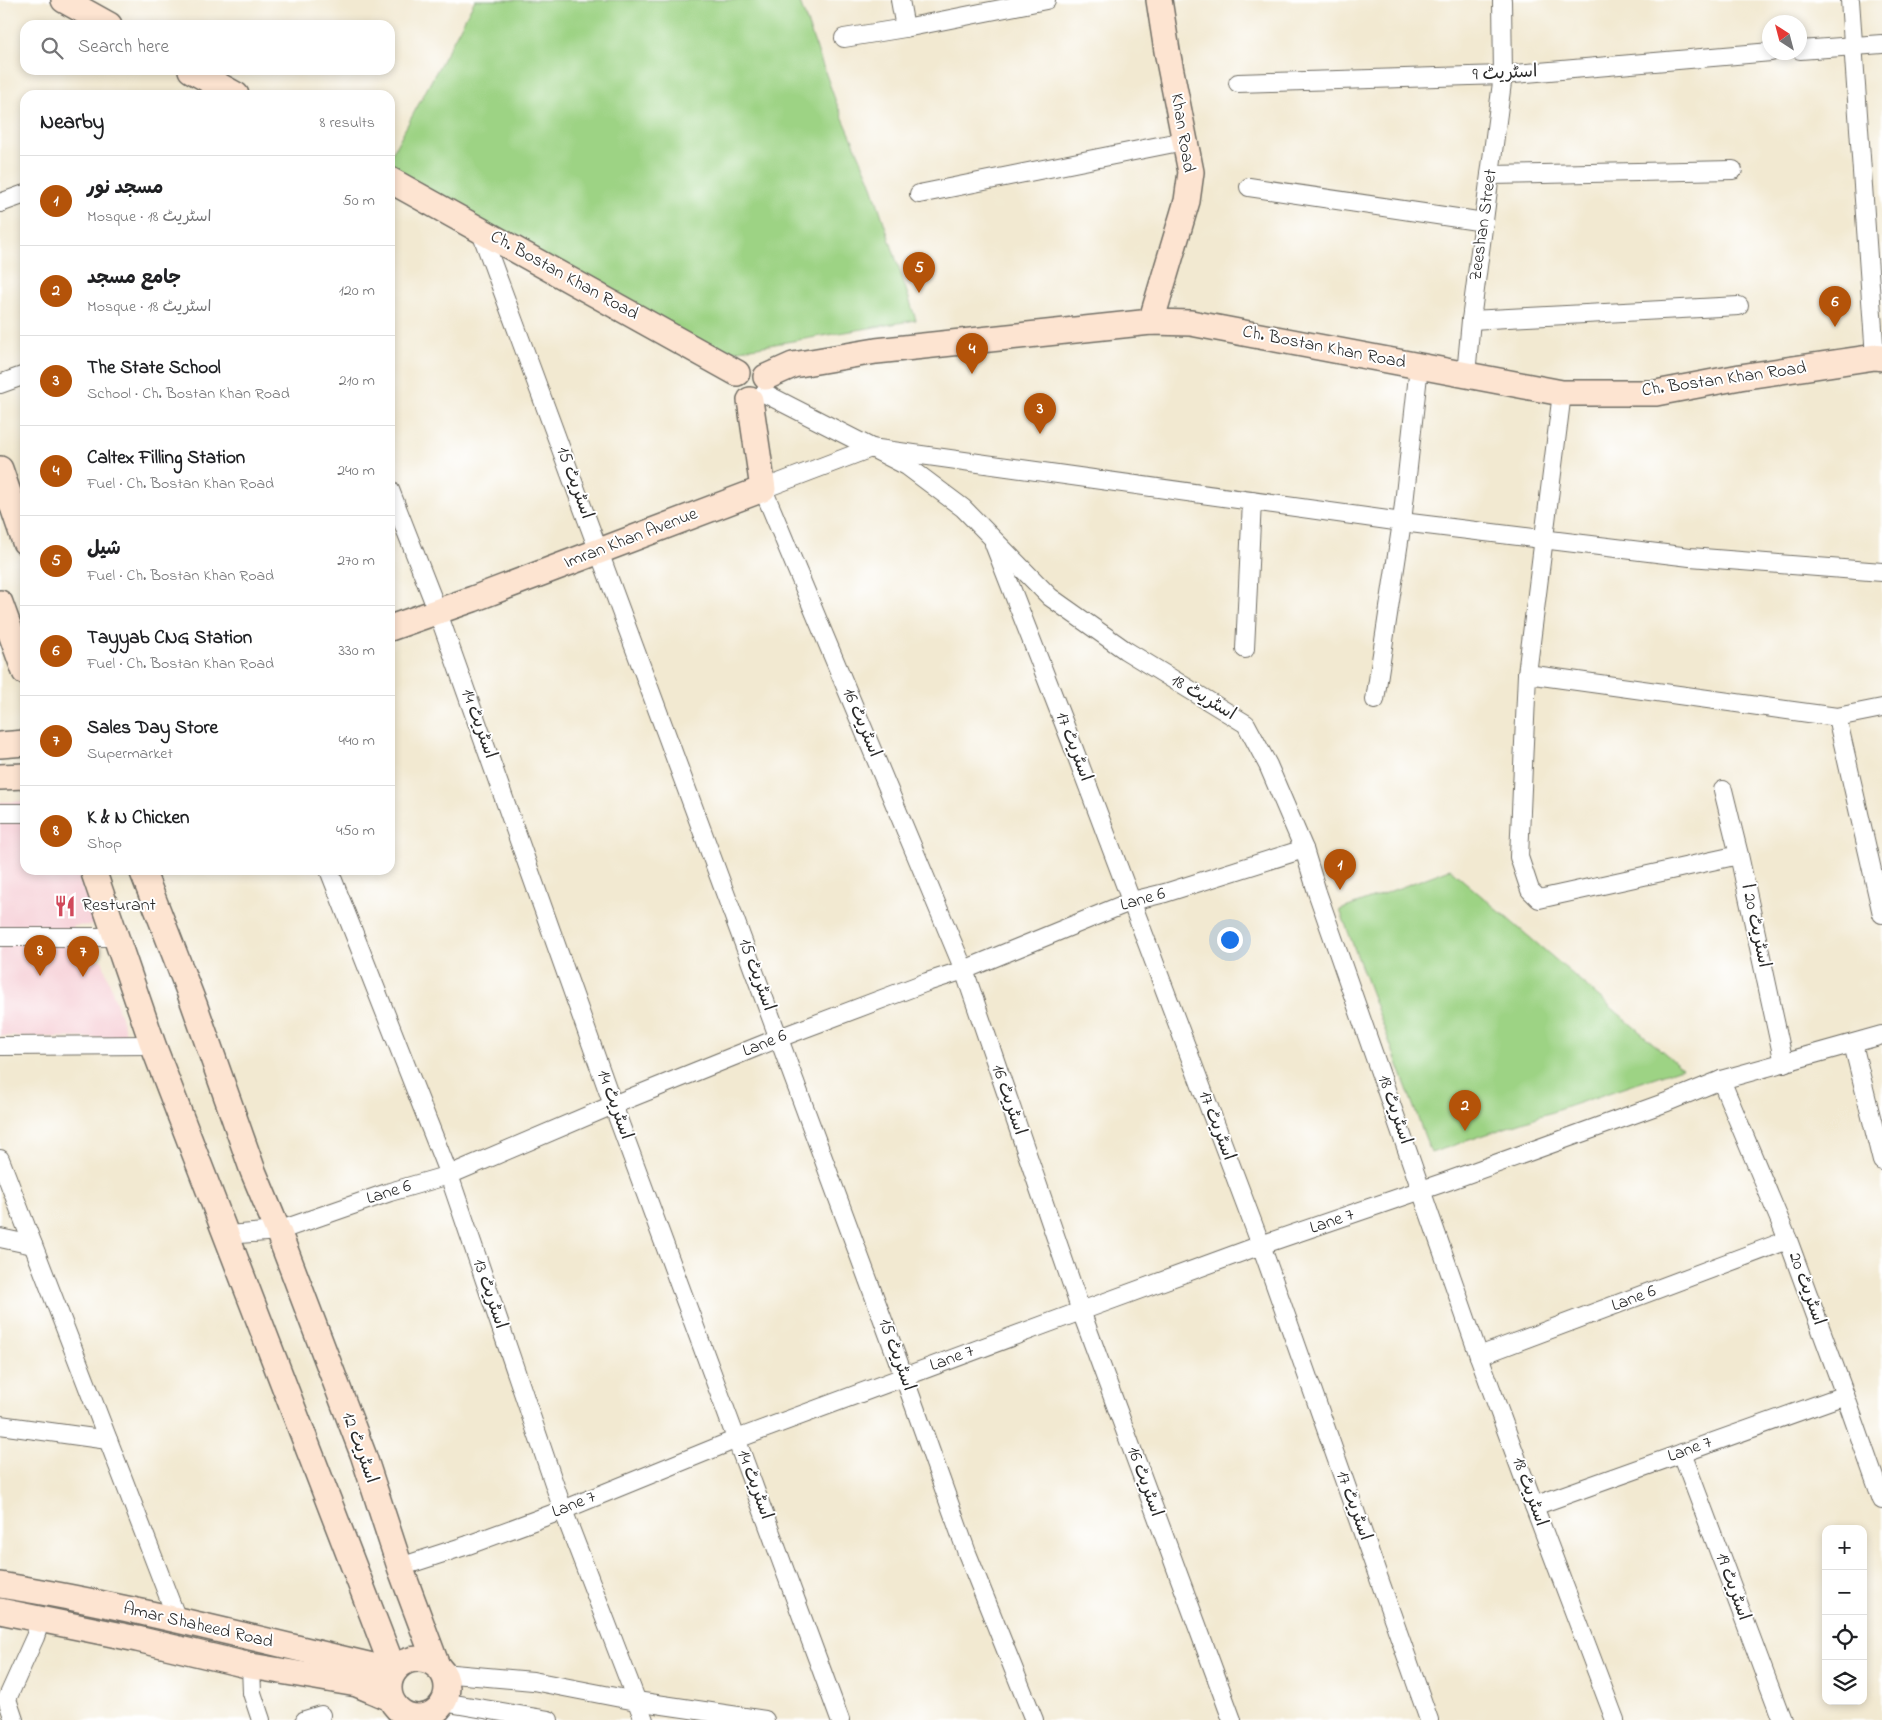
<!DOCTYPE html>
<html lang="en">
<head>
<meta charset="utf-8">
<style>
  :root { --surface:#fff; --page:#f2f2f2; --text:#202124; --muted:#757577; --line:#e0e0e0; --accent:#b45309 }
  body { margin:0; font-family:"Indie Flower","Playpen Sans Arabic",sans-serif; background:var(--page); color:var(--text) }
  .controls { position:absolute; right:15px; bottom:15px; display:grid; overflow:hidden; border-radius:10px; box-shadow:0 2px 8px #0003 }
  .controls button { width:45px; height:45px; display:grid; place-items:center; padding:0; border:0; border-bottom:1px solid var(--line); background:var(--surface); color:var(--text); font:25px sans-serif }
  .compass { position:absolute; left:1762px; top:15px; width:45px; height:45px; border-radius:50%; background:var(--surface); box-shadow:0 2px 8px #0003; rotate:324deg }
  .you { position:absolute; left:1229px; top:939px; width:18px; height:18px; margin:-12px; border:4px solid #fff; border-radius:50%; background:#1a73e8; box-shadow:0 0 0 8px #1a73e833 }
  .badge { display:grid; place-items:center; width:32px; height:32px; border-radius:50%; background:var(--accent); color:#fff; font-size:16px; font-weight:700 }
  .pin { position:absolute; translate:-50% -41px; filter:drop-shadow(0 1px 2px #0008) }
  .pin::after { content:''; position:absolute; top:26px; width:18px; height:15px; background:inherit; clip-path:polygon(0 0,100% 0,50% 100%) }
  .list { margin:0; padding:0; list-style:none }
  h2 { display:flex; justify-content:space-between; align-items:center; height:65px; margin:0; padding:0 20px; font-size:21px }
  h2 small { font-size:16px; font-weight:400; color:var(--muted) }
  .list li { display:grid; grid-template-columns:32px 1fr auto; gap:15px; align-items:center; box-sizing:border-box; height:90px; padding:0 20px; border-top:1px solid var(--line) }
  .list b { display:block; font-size:19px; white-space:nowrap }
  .list p { margin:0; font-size:16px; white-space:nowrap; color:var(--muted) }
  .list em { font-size:16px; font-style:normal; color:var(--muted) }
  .icon { flex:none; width:28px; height:28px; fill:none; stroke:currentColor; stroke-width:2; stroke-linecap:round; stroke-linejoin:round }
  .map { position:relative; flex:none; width:1882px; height:1720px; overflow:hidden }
  .search { position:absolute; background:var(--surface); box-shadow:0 2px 8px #0003; left:20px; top:20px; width:375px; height:55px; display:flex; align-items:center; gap:12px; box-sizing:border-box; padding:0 18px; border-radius:15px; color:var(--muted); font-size:19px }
  .panel { position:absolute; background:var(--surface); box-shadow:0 2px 8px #0003; left:20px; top:90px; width:375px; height:785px; border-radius:15px }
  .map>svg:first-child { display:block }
  .built { fill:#f6cfd6 }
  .green { fill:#9dd384; stroke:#647f58 }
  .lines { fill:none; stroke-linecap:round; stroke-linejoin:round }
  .street-casing { stroke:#716e65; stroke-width:20 }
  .secondary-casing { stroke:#716e65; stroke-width:28 }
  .street { stroke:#fff; stroke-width:18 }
  .secondary { stroke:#fde4d1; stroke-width:25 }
  .labels { text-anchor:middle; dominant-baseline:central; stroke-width:4; stroke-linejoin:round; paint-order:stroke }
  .street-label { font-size:18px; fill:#2b2b2b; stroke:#fff }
  .poi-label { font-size:18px; fill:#2b2b2b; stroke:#fff; text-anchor:start }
</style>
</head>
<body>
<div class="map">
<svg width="1882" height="1720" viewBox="0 0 1882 1720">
  <rect width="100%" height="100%" fill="#fff"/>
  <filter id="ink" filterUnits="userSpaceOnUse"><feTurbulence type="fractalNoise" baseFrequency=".02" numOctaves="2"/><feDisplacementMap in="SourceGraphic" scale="10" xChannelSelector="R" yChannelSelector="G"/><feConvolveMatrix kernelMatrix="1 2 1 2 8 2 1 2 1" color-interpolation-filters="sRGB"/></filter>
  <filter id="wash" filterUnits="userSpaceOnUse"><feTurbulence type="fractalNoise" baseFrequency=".0096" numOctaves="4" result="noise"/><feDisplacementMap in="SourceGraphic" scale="20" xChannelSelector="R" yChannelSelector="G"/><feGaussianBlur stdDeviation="1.12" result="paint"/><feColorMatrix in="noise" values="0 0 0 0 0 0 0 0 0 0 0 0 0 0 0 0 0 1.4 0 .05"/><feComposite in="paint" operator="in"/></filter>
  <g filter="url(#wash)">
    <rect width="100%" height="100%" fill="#f2e9d1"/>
    <path class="built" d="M25 801V870H76L99 925 73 926 84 960H102L128 1039 0 1036V802Z"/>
    <g class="green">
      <path d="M475 0H799L836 102 870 180 916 320 722 353 390 180V157Z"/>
      <path d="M1450 869 1682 1068 1431 1153 1340 910Z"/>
    </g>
  </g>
  <g filter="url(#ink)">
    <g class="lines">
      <g class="street-casing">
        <g id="street">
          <path d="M900 0 905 28"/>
          <path d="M1850 0 1875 357"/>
          <path d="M844 38 905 28 1046 0"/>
          <path d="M1800 50 1882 44"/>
          <path d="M1238 83 1503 75 1771 52"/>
          <path d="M1490 175 1733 170"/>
          <path d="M1249 187 1484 222"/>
          <path d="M919 194 1184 141"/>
          <path d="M0 203 25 194"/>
          <path d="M480 230 904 1377 967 1553 1034 1720"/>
          <path d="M1471 320 1739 306"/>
          <path d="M1466 375 1471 320 1503 75 1502 0"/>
          <path d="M0 384 25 375"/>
          <path d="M764 393 907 466 963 508 1050 597 1125 650 1246 724 1268 765 1304 849 1317 892 1479 1356 1534 1506 1615 1720"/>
          <path d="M1562 393 1527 674 1519 857 1530 890 1539 899 1739 855"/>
          <path d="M390 490 437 610 613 1105 840 1720"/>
          <path d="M994 544 1072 744 1261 1245 1429 1720"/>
          <path d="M1245 649 1252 501"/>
          <path d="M1527 674 1837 717 1882 708"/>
          <path d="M1375 700 1402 522 1419 366"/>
          <path d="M1837 717 1882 914"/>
          <path d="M1723 790 1739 855 1784 1063"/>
          <path d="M0 813H25"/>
          <path d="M329 870 449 1175 563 1510 644 1720"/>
          <path d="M0 937H116"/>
          <path d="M1853 1044 1882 1161"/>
          <path d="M0 1046 153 1045"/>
          <path d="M1721 1080 1788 1240 1845 1395 1882 1500"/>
          <path d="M0 1159 177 1619"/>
          <path d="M227 1235 278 1231 390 1192 449 1175 613 1105 779 1038 927 982 964 970 1132 901 1165 893 1304 849"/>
          <path d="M0 1238 33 1245"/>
          <path d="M1479 1356 1788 1240"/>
          <path d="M0 1425 108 1440"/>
          <path d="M1682 1453 1782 1720"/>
          <path d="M1534 1506 1845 1395"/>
          <path d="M400 1567 468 1545 563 1510 737 1439 1081 1311 1261 1245 1448 1181 1667 1102 1721 1080 1882 1035"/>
          <path d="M251 1666 252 1693 261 1720"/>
          <path d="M442 1673 533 1681 636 1701 765 1720"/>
          <path d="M443 1702 549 1720"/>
          <path d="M14 1720 7 1699 35 1637 41 1619"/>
          <path d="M305 1720 321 1715"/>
          <path d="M1232 1720 1081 1311 964 970 763 489 871 448 1402 522 1690 557 1882 572"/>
        </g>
      </g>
      <g class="secondary-casing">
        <g id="secondary">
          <path d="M64 0 109 25"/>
          <path d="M191 70 236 95"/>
          <path d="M390 180 737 373"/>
          <path d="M1151 322 1187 201 1191 172 1167 51 1159 0"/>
          <path d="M766 377 793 365 876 351 1151 322 1191 323 1562 393H1656L1740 377 1875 357 1882 358"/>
          <path d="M0 469 25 542"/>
          <path d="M0 603 25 672"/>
          <path d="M390 628 473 599 763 489 750 400"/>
          <path d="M0 745 25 743"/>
          <path d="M0 777 25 776"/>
          <path d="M93 870 153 1045 394 1671"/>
          <path d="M142 870 194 1004 253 1171 278 1231 363 1454 400 1567 437 1666"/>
          <path d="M0 1585C133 1606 263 1641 394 1671"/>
          <path d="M0 1611 137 1639 251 1666 357 1684 390 1698"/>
          <circle cx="418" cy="1688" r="29"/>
        </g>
      </g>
      <use href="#street" class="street"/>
      <use href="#secondary" class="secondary"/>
    </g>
  </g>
  <defs>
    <g id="restaurant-bare" transform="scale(1.725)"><path d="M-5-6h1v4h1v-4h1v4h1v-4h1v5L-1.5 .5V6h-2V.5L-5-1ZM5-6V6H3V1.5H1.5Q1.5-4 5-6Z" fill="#d1495b" stroke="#fff" stroke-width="2.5" paint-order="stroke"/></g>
  </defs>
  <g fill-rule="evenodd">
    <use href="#restaurant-bare" x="65" y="906"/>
  </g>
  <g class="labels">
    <g class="street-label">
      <text transform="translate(1505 74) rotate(-3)">اسٹریٹ 9</text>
      <text transform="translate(1182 133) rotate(81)">Khan Road</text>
      <text transform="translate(1484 225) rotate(-82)">Zeeshan Street</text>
      <text transform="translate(564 276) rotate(29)">Ch. Bostan Khan Road</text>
      <text transform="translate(1324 348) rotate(11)">Ch. Bostan Khan Road</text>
      <text transform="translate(1724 380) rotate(-8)">Ch. Bostan Khan Road</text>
      <text transform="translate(574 483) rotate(70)">اسٹریٹ 15</text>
      <text transform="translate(631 539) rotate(-21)">Imran Khan Avenue</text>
      <text transform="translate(1203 698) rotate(31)">اسٹریٹ 18</text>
      <text transform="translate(861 723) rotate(67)">اسٹریٹ 16</text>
      <text transform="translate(478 724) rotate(70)">اسٹریٹ 14</text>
      <text transform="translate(1073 747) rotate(69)">اسٹریٹ 17</text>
      <text transform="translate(1143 900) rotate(-16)">Lane 6</text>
      <text transform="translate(1755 926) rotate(78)">اسٹریٹ 20 ا</text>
      <text transform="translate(756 975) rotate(70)">اسٹریٹ 15</text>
      <text transform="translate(765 1044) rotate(-22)">Lane 6</text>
      <text transform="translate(1008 1100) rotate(71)">اسٹریٹ 16</text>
      <text transform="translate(614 1105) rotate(70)">اسٹریٹ 14</text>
      <text transform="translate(1394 1110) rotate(71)">اسٹریٹ 18</text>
      <text transform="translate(1216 1126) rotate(69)">اسٹریٹ 17</text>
      <text transform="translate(389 1193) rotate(-18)">Lane 6</text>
      <text transform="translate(1332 1222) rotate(-19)">Lane 7</text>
      <text transform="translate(1806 1289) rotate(70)">اسٹریٹ 20</text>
      <text transform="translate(489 1294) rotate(71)">اسٹریٹ 13</text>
      <text transform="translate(1634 1299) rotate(-21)">Lane 6</text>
      <text transform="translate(896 1355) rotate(70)">اسٹریٹ 15</text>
      <text transform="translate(952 1359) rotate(-21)">Lane 7</text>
      <text transform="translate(359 1448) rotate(70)">اسٹریٹ 12</text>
      <text transform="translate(1690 1450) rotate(-20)">Lane 7</text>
      <text transform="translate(1144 1482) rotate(70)">اسٹریٹ 16</text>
      <text transform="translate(754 1485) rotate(70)">اسٹریٹ 14</text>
      <text transform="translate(1529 1492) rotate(70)">اسٹریٹ 18</text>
      <text transform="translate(574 1505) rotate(-22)">Lane 7</text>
      <text transform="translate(1353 1506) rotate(70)">اسٹریٹ 17</text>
      <text transform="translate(1732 1587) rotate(70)">اسٹریٹ 19</text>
      <text transform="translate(198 1626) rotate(13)">Amar Shaheed Road</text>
    </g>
    <g class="poi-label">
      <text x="82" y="906">Resturant</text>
    </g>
  </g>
</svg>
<div class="controls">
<button>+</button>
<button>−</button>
<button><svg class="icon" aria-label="locate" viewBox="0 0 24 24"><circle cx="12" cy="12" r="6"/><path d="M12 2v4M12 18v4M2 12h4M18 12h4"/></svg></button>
<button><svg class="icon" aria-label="layers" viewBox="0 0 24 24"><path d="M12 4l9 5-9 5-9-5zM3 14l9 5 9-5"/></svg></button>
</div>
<svg class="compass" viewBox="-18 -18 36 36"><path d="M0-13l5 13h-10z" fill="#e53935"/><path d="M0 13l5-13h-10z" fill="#757577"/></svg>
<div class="you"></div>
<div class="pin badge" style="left:1340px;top:890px">1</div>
<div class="pin badge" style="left:1465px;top:1131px">2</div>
<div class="pin badge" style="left:1040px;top:434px">3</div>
<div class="pin badge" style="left:972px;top:374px">4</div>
<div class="pin badge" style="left:919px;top:293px">5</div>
<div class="pin badge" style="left:1835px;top:327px">6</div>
<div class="pin badge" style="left:83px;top:977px">7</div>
<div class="pin badge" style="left:40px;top:976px">8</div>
<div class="search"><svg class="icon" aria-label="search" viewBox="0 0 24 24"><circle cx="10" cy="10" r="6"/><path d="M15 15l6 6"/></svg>Search here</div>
<section class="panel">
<h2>Nearby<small>8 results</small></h2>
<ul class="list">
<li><span class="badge">1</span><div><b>مسجد نور</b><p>Mosque · اسٹریٹ 18</p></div><em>50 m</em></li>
<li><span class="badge">2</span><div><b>جامع مسجد</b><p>Mosque · اسٹریٹ 18</p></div><em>120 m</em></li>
<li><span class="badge">3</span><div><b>The State School</b><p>School · Ch. Bostan Khan Road</p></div><em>210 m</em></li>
<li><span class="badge">4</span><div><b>Caltex Filling Station</b><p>Fuel · Ch. Bostan Khan Road</p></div><em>240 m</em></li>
<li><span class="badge">5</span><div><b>شیل</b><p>Fuel · Ch. Bostan Khan Road</p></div><em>270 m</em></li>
<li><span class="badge">6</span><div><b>Tayyab CNG Station</b><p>Fuel · Ch. Bostan Khan Road</p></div><em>330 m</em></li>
<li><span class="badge">7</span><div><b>Sales Day Store</b><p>Supermarket</p></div><em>440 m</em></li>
<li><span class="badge">8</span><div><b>K &amp; N Chicken</b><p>Shop</p></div><em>450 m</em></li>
</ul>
</section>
</div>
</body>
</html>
